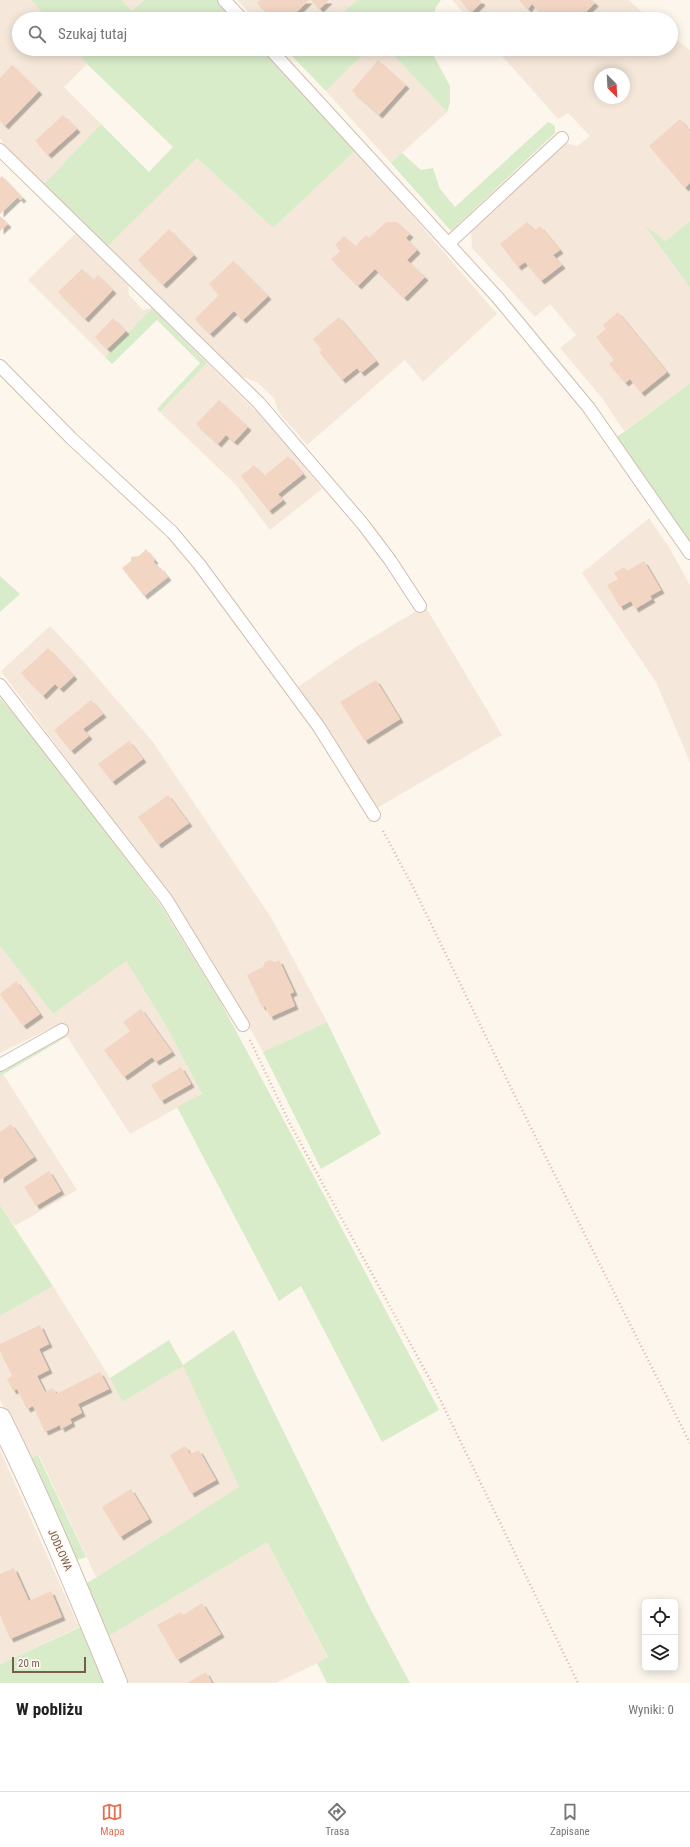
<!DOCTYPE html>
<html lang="pl">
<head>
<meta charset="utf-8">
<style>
  :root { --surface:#fff; --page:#f2f2f2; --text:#222; --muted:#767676; --line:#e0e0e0; --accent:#e76f51 }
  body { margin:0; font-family:"Roboto Condensed",sans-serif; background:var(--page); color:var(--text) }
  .controls { position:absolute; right:12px; bottom:12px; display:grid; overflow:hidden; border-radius:6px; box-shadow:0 2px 10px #0003 }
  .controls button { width:36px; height:36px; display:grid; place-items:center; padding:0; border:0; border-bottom:1px solid var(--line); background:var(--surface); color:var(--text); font:20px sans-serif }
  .compass { position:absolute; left:594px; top:68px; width:36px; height:36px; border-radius:50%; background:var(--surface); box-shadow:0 2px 10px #0003; rotate:156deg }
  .scale { position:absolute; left:12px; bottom:10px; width:74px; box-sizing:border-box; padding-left:4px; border:2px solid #7a5c4d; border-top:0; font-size:11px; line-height:14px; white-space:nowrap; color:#7a5c4d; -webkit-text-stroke:3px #fffaf3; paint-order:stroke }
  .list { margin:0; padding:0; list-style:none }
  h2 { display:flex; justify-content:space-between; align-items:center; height:52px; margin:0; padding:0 16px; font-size:17px }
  h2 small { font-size:13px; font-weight:400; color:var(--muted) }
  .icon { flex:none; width:22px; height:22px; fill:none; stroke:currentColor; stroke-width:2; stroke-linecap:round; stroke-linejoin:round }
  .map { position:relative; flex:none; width:690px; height:1683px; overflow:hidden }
  .search { position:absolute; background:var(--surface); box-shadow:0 2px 10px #0003; left:12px; right:12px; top:12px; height:44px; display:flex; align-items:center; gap:10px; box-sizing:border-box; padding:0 14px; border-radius:22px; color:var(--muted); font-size:15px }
  .sheet { height:108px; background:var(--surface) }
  nav { display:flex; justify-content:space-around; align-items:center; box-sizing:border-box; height:56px; border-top:1px solid var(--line); background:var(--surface); font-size:11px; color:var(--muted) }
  nav a { display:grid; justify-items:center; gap:2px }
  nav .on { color:var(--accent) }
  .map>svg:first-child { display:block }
  .residential { fill:#f5e8da; fill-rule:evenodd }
  .green { fill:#d8ecc9 }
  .building { fill:#f3d5c3; filter:url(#shadow) }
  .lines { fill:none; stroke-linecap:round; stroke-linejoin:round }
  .lane-casing { stroke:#d1beb0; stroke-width:14 }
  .street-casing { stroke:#d1beb0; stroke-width:24 }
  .path { stroke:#d9b8a5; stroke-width:2.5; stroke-dasharray:1 3; stroke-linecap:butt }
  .lane { stroke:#fff; stroke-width:12 }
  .street { stroke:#fff; stroke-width:22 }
  .labels { text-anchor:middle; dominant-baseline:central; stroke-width:4; stroke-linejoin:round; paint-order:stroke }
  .street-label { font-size:11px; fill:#7a5c4d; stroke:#fffaf3 }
</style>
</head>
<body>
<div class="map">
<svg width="690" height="1683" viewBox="0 0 690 1683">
  <defs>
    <filter id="shadow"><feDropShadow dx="3.5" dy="3.5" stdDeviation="0" flood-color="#0004"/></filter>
  </defs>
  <rect width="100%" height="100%" fill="#fdf6ec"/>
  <g class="residential">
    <path d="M0 0H31L48 19H19V49H74L87 64 64 87 101 124 44 184 9 153 0 138Z"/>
    <path d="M122 0H144L132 11Z"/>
    <path d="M237 0H357L335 19H256Z"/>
    <path d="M452 0H629L649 19H469Z"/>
    <path d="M671 36 690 50V221L665 241 645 227 690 288V383L624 431 602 398 560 348 576 335 550 304 535 317 472 248 471 231 566 143 577 146 590 136 568 113 558 119 496 49H671ZM600 74H624V98H600Z"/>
    <path d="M368 49H388L447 112 391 163 326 91Z"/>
    <path d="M356 150 497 314 423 382 405 360 307 445 278 411 274 398 257 382 240 376 107 247 197 158 273 228Z"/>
    <path d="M76 233 128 285 129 295 143 310 152 308 105 357 28 280Z"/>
    <path d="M207 363 273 428 322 489 270 530 235 484 160 412Z"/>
    <path d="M649 518 670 549 690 585V762L656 682 582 573Z"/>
    <path d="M425 606 502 735 377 808 296 688 356 647Z"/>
    <path d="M50 626 84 662 153 742 272 919 327 1022 263 1052 209 955 170 897 1 671Z"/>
    <path d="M0 946 53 1014 126 961 165 1024 202 1094 130 1134 59 1024 0 1053Z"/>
    <path d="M3 1074 77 1190 15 1226 0 1205V1076Z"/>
    <path d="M53 1286 110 1378 122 1402 183 1365 239 1487 96 1577 39 1455 29 1459 0 1400V1316Z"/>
    <path d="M0 1450 79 1627 0 1664Z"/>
    <path d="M267 1542 328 1658 276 1683H126L107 1637Z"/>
  </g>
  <g class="green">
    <path d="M31 0H122L132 11 144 0H218L235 19H48Z"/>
    <path d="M357 0H441L436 7 432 19H335Z"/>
    <path d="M74 49H263L356 150 273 228 197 158 107 247 44 184 101 124 149 172 173 147 87 64Z"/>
    <path d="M300 49H368L326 91 292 56Z"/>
    <path d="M388 49H430L450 86V103L447 112Z"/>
    <path d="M548 122 555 126V133L451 231 391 163 402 153 421 170 433 168 440 189 455 207Z"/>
    <path d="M690 221V288L644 225 665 241Z"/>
    <path d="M152 308 207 363 160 412 157 409 200 363 157 320 112 364 105 357Z"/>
    <path d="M690 383V542L617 437Z"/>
    <path d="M0 576 20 594 0 612Z"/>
    <path d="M0 698 50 756 160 904 220 1001 439 1410 382 1442 301 1286 279 1301 177 1107 202 1094 165 1024 126 961 53 1014 0 946Z"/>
    <path d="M327 1022 381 1134 321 1169 263 1052Z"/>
    <path d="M67 1033 68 1036 0 1076V1070Z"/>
    <path d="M0 1205 53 1286 0 1316Z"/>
    <path d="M234 1330 371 1610 410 1683H327L317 1663 328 1657 267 1542 107 1637 87 1583 239 1487 183 1366 122 1402 110 1378 169 1340 183 1365Z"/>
    <path d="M38 1455 86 1557 74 1561 29 1459Z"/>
    <path d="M85 1625 108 1683H0V1664Z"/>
  </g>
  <g class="building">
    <path d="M260 0H309L290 19H274L257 3Z"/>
    <path d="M311 0H329L320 9Z"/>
    <path d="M460 0H480L482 2 471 13Z"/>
    <path d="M519 0H592L595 3 583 15 587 19H541L537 15 540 13 532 4 528 9Z"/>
    <path d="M378 60 406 85 379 115 352 91Z"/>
    <path d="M12 65 39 91 5 126 0 121V78Z"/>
    <path d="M63 115 77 129 48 155 35 141Z"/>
    <path d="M680 119 690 131V183L685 188 649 146Z"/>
    <path d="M2 176 23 198 20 200 18 197 0 214V178Z"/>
    <path d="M0 216 8 224 0 231Z"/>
    <path d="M386 222H397L410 234 406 238 417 250 407 260 425 277 404 298 375 269 358 286 331 259 340 251 335 245 344 236 355 246 366 235 369 238Z"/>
    <path d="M527 222 534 230 540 226 560 250 553 255 562 265 541 281 525 262 518 267 500 244Z"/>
    <path d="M169 229 194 255 163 285 138 260Z"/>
    <path d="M233 261 268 296 243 320 234 311 210 334 195 319 219 295 209 284Z"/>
    <path d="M82 269 93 280 98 275 113 290 85 319 58 292Z"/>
    <path d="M618 312 667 372 641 393 630 379 625 383 609 364 614 360 596 337 606 329 603 325Z"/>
    <path d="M339 317 376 361 361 373 357 368 342 380 319 352 322 350 313 339Z"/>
    <path d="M113 318 126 331 107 349 95 337Z"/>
    <path d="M219 400 248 427 234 442 226 435 218 444 196 424Z"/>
    <path d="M288 456 303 474 278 494 283 500 269 511 241 476 254 465 264 476Z"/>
    <path d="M146 549 155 560 153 561 159 569 160 567 168 577 144 596 122 568 131 561V557L139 556Z"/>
    <path d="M644 561 661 590 650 596 652 599 635 609 631 601 620 607 607 585 618 579 614 573 624 567 627 571Z"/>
    <path d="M48 648 74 676 60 689 55 684 43 696 21 673Z"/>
    <path d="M376 680 400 719 365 741 340 702Z"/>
    <path d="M91 700 103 714 83 729 89 736 71 751 54 730Z"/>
    <path d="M129 741 143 759 112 782 98 764Z"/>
    <path d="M168 795 189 823 158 845 138 817Z"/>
    <path d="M270 960 275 962 279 960 294 992 290 994 295 1006 270 1017 265 1006 262 1007 247 975 263 967 265 962Z"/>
    <path d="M16 981 40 1014 23 1026 0 994Z"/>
    <path d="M141 1009 172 1052 156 1062 152 1057 124 1077 104 1050 130 1031 123 1022Z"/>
    <path d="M181 1067 191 1084 161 1101 151 1085Z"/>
    <path d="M11 1124 34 1157 0 1180V1132Z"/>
    <path d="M49 1171 61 1191 36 1206 24 1187Z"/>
    <path d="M40 1325 49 1344 39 1349 49 1370 37 1376 45 1392 53 1388 56 1394 100 1372 109 1389 78 1404 82 1413 70 1419 72 1423 61 1429 60 1425 45 1432 33 1406 27 1409 17 1389 13 1391 7 1379 12 1376 0 1351V1344Z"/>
    <path d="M185 1446 190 1454 199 1450 216 1480 191 1494 170 1455Z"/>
    <path d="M131 1489 149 1519 120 1537 102 1507Z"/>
    <path d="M14 1568 29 1601 51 1591 62 1617 10 1639 0 1615V1574Z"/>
    <path d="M202 1603 221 1634 177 1660 157 1625 181 1612 183 1615Z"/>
    <path d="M206 1672 212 1683H187Z"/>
  </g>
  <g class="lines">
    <g class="lane-casing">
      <g id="lane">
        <path d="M224 0 242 19"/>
        <path d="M270 49 498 298 589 408 690 553"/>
        <path d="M0 150 259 403 362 523 390 560 420 606"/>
        <path d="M449 243 562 138"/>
        <path d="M0 366 71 438 172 532 199 564 319 727 374 815"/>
        <path d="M0 685 166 899 243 1025"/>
        <path d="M0 1065 62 1030"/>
      </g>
    </g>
    <g class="street-casing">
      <path id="street" d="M0 1419C43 1505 79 1594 116 1683"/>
    </g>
    <g class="path">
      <path d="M383 831 414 889 515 1096 690 1443"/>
      <path d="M250 1040 290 1124 434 1387 578 1683"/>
    </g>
    <use href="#lane" class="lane"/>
    <use href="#street" class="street"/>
  </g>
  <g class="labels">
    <g class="street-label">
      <text transform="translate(60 1550) rotate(66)">JODŁOWA</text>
    </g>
  </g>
</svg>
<div class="controls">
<button><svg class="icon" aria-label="locate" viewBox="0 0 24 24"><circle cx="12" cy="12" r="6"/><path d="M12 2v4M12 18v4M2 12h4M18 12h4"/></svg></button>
<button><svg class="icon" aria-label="layers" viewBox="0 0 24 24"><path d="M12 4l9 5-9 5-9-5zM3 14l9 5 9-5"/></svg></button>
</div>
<svg class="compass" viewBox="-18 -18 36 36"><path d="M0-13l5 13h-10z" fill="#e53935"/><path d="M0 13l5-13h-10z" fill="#767676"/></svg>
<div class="scale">20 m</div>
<div class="search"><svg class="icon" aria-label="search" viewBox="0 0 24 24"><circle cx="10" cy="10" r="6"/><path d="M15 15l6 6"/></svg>Szukaj tutaj</div>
</div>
<section class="sheet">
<h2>W pobliżu<small>Wyniki: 0</small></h2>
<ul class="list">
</ul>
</section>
<nav>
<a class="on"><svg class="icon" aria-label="map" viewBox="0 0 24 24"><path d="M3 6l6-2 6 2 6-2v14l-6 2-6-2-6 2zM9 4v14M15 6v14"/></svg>Mapa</a>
<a><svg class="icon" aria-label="directions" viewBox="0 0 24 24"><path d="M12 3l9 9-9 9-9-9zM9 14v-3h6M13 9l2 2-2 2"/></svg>Trasa</a>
<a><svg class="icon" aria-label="saved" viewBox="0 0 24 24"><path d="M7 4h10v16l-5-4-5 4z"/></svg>Zapisane</a>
</nav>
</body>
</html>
